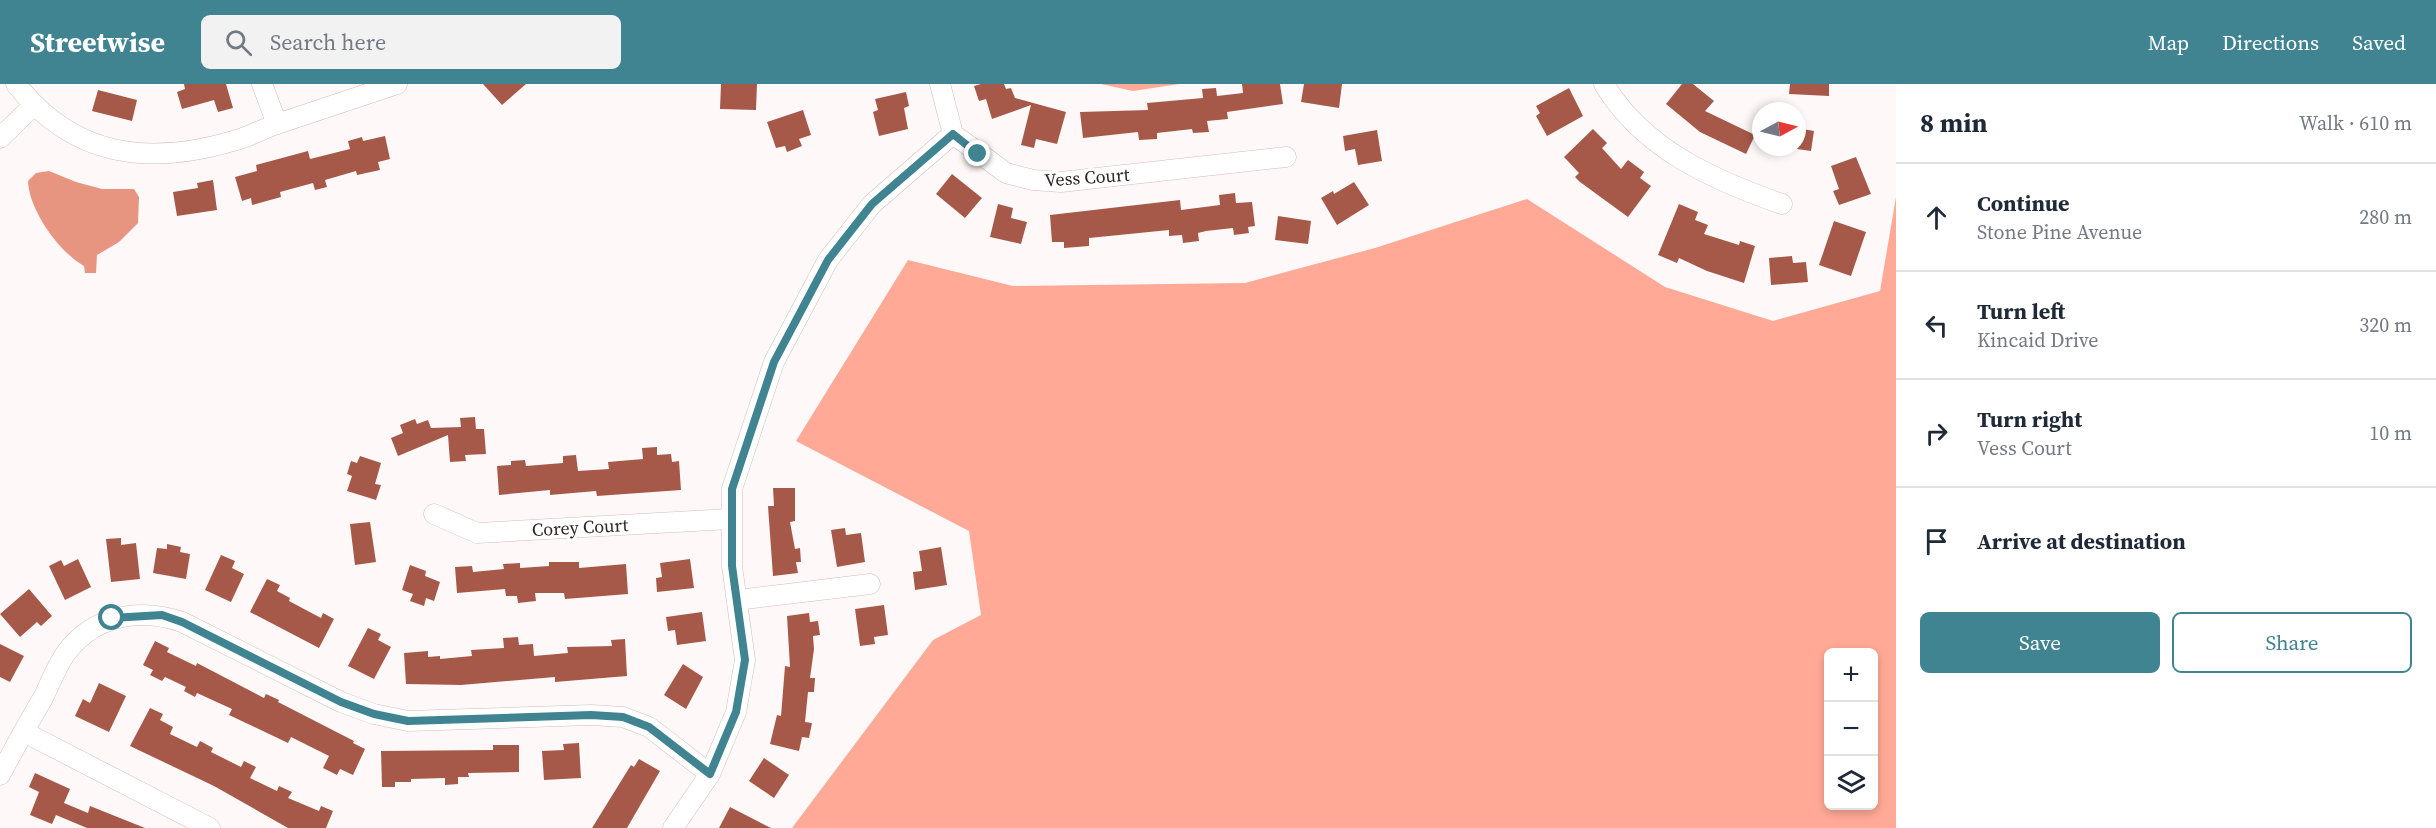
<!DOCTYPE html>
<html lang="en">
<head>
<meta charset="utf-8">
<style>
  :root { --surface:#fff; --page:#f2f2f3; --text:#1f2937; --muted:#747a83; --line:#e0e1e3; --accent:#408492 }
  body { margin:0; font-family:"Source Serif 4",serif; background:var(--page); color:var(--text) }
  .controls { position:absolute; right:18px; bottom:18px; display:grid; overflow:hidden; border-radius:9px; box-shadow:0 3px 9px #0003 }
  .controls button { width:54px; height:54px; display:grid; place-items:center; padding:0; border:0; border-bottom:2px solid var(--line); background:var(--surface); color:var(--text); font:30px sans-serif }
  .compass { position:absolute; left:1752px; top:18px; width:54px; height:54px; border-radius:50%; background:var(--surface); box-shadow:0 3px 9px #0003; rotate:83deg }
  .stop { position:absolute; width:18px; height:18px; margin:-14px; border:4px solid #408492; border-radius:50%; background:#fff }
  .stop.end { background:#408492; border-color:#fff; box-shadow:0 2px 6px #0008 }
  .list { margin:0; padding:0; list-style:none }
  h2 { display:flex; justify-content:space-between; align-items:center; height:78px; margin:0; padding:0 24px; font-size:26px }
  h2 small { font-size:20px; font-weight:400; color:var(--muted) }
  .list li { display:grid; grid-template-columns:39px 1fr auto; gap:18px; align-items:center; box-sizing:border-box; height:108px; padding:0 24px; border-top:2px solid var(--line) }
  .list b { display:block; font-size:22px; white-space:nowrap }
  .list p { margin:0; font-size:20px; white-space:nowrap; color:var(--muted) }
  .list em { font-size:20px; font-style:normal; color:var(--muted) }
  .actions { display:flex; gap:12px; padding:18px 24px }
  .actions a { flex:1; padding:14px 0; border:2px solid var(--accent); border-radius:9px; text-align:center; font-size:21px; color:var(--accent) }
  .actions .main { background:var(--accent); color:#fff }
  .icon { flex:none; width:33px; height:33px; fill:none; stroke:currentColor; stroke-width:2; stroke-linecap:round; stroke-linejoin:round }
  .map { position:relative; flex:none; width:1896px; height:744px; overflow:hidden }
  header { display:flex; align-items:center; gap:36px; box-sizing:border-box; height:84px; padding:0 30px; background:var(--accent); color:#fff }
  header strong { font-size:28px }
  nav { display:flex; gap:33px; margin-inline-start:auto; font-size:21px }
  .search { width:420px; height:54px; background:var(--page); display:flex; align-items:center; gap:15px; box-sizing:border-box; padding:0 21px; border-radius:9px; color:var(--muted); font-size:22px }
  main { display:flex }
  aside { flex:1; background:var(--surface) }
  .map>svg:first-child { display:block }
  .forest { fill:#ffa996; fill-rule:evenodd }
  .water { fill:#e79481 }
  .building { fill:#a65949 }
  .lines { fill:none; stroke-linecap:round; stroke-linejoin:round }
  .minor-casing { stroke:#d3bdb8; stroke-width:21 }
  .minor { stroke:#fff; stroke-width:20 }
  .route { stroke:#408492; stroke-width:8 }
  .labels { text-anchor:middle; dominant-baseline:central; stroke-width:6; stroke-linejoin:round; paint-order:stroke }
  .street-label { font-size:18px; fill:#2e2624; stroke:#fff }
</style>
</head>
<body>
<header>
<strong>Streetwise</strong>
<div class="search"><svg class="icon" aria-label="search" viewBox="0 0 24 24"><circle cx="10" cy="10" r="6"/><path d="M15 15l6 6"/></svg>Search here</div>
<nav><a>Map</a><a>Directions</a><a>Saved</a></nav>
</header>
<main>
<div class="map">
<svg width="1896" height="744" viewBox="0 0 1896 744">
  <rect width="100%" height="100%" fill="#fef9f8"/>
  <g class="forest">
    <path d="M1101 0H1179L1133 7Z"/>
    <path d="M1896 113V744H792L933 556 981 531 969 447 796 357 908 176 1013 202 1245 199 1375 164 1527 115 1665 203 1773 237 1880 207ZM1828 568H1874V722H1828Z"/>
  </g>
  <path class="water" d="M49 87 76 98 102 105H134L139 113 138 139 119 158 97 171 96 189H85L84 182C59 168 29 126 28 97L36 89Z"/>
  <g class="building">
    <path d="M184 0H226L233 24 218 28 214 16 182 25 177 8 185 5Z"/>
    <path d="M483 0H526L502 21Z"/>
    <path d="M721 0H757L756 26 720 25Z"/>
    <path d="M981 0H1004L1006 5 1011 4 1015 14 1066 28 1057 60 1036 55 1034 64 1021 61 1031 21 992 35 986 15 979 17 974 2Z"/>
    <path d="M1242 0H1280L1283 20 1227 28 1228 35 1207 37 1209 48 1193 49 1192 45 1157 49V55L1139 56 1138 48 1083 54 1080 28 1148 26 1147 19 1203 14 1202 5 1216 4 1217 12 1243 9Z"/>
    <path d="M1304 0H1342L1339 24 1301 18Z"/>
    <path d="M1682 0H1693L1714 17 1705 27 1755 51 1746 70 1700 48 1666 20Z"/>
    <path d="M1790 0H1829V12L1789 10Z"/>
    <path d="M1569 4 1583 32 1547 52 1536 32 1540 29 1536 22Z"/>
    <path d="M98 6 137 16 132 37 92 27Z"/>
    <path d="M906 8 909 22 904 24 908 45 879 52 873 28 878 26 875 15Z"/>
    <path d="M803 26 811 51 799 55 802 62 787 68 785 62 776 64 767 38Z"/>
    <path d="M1797 44 1814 47 1811 67 1797 65Z"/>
    <path d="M1593 45 1607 59 1602 64 1621 85 1628 76 1644 88 1640 94 1651 102 1628 133 1580 98 1575 93 1579 89 1564 73Z"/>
    <path d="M1377 46 1382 77 1358 81 1355 65 1345 67 1343 52Z"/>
    <path d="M385 52 390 75 378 78 380 86 357 91 356 87 325 96 327 103 315 106 313 99 280 108 281 113 252 121 251 114 242 117 235 93 257 87 256 81 308 67 310 75 350 65 348 57 362 53 363 57Z"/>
    <path d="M1856 73 1871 110 1839 121 1833 107 1839 105 1831 82Z"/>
    <path d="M952 90 982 114 965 134 936 110Z"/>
    <path d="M213 96 217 126 177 132 173 108 198 104 197 99Z"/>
    <path d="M1354 98 1369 121 1337 141 1321 114 1333 107 1334 110Z"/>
    <path d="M1235 109 1236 119 1252 118 1255 142 1248 143 1249 149 1234 151 1233 144 1206 147 1198 149 1199 157 1183 159 1182 151 1169 152V146L1089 154V162L1064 164V158H1052L1050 131 1180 116 1181 126 1220 121 1219 111Z"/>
    <path d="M998 120 1013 124 1011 134 1027 138 1021 160 990 153Z"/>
    <path d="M1679 120 1698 128 1695 136 1708 141 1704 150 1739 161 1740 157 1755 162 1744 199 1707 187 1679 174 1677 179 1658 171Z"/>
    <path d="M1278 132 1311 137 1308 160 1275 156Z"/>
    <path d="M1834 137 1866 148 1851 192 1819 181Z"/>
    <path d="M1792 172 1793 179 1806 178 1808 198 1771 201 1769 174Z"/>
    <path d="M475 333 476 345H484L486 370 465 371 466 377 450 378 448 351 398 372 391 354 403 349 400 341 415 335 417 340 428 336 431 344 461 343 460 334Z"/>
    <path d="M657 363V371L671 370 672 378 679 377 681 406 597 412 596 407 550 411V406L499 411 497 382 511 381V377L525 376 526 382 563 379V372L576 371 578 387 609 385 608 378 643 375 642 364Z"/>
    <path d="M360 372 381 379 375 400 381 401 376 416 347 407 352 392 347 390 351 377 357 379Z"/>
    <path d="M773 404H795V437L790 438 795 465 800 464 801 478H796L798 489 773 492 768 422H774Z"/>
    <path d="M370 438 376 478 355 481 350 440Z"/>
    <path d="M845 444 846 451 861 449 865 478 837 483 831 446Z"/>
    <path d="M121 454V461L136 459 140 495 111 498 106 455Z"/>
    <path d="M167 460 181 463 180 468 190 470 186 495 153 489 157 464 167 465Z"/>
    <path d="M941 463 947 501 915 506 913 488 922 487 919 467Z"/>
    <path d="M221 471 235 477 232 484 244 490 231 518 205 506Z"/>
    <path d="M78 475 91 503 65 516 49 482 61 476 64 482Z"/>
    <path d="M690 475 694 504 657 508 656 494 662 493 660 479Z"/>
    <path d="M549 478H579V484L626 480 628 510 565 515 564 509H535L536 517 518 519 517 512H506L505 505 457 509 455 483 472 482 473 488 504 485 503 480 520 479V484L549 482Z"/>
    <path d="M410 481 426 487 425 492 440 498 434 517 426 514 424 522 410 517 413 510 402 506Z"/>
    <path d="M267 495 280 501 277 507 290 514 289 517 321 534 323 529 334 535 319 564 250 528Z"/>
    <path d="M29 505 52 532 41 542 37 538 20 553 0 530Z"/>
    <path d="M884 521 888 551 874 553 875 560 860 562 855 525Z"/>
    <path d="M702 528 706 557 677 561 675 546 668 547 666 533Z"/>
    <path d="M809 529 810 538 818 537 820 551 813 552 814 565 810 594H815L814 608H808L805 638 812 639 809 654 802 653 799 667 770 660 777 631 781 632 785 582 790 583 787 532Z"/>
    <path d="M368 544 381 550 378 556 391 563 374 595 348 582Z"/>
    <path d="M518 553 519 561 533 560 534 572 568 569 567 563 612 562 611 556 625 555 627 592 555 598V593L461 601 406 600 404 569 428 567V573L440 572V575L472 572 471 566 504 564 503 554Z"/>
    <path d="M155 557 169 564 167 568 196 582 197 579 264 614 266 610 279 616 278 618 354 657 353 659 365 665 353 691 340 685 337 691 323 684 329 672 291 653 288 659 229 631 232 625 197 609 195 613 184 607 186 603 165 593 162 597 150 591 153 586 143 581Z"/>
    <path d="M0 560 24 572 10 598 0 593Z"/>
    <path d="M683 580 703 593 686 625 664 611Z"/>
    <path d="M99 599 126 612 109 648 75 632 83 615 90 619Z"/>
    <path d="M150 624 163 630 160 636 173 643 170 650 197 663 200 657 213 664 211 668 241 683 244 677 256 683 250 694 277 707 279 702 292 708 288 714 319 727 321 722 333 727 326 744H288L214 702 130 662Z"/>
    <path d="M579 659 581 694 544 696 542 667 564 666 563 660Z"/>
    <path d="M493 661H519V688L468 689 469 693H458V700L445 701V694L411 695V698H395V703H382L381 667 493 666Z"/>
    <path d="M764 674 789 691 774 714 749 697Z"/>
    <path d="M639 675 660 687 627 744H592L631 681 634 683Z"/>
    <path d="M35 689 70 705 64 719 88 729 90 722 145 744H87L56 731 52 740 30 731 39 708 29 703Z"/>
    <path d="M730 723 771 744H719Z"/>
  </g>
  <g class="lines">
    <g class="minor-casing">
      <g id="minor">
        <path d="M16 0C73 73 148 82 233 57 249 53 264 44 280 39 319 26 358 13 397 0"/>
        <path d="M262 0 277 40"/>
        <path d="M940 0 953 50 1006 89 1033 96 1061 98 1286 73"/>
        <path d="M1604 0C1643 65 1713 96 1782 120"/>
        <path d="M0 54 33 22"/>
        <path d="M434 430 477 449 730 435"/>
        <path d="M737 516 870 500"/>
        <path d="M24 648 210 744"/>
        <path d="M0 691C14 665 28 639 43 614 51 598 58 578 69 565 98 530 142 524 182 538L341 618 374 630 408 637 591 631 623 633 649 643 710 690"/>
        <path d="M673 744 710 690 736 628 745 576 732 482V405L774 278 828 176 872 120 953 50"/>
      </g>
    </g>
    <use href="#minor" class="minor"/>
  </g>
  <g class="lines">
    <path class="route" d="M112 534 162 531 182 538 341 618 374 630 408 637 591 631 623 633 649 643 710 690 736 628 745 576 732 482V405L774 278 828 176 872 120 953 50 978 70"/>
  </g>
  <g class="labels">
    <g class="street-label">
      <text transform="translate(1087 93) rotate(-4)">Vess Court</text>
      <text transform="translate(580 443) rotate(-3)">Corey Court</text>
    </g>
  </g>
</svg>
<div class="controls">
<button>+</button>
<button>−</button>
<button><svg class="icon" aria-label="layers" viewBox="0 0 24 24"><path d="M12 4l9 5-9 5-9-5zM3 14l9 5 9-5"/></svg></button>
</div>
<svg class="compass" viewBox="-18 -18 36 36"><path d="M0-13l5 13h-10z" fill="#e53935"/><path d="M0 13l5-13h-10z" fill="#747a83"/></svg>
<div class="stop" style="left:112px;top:534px"></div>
<div class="stop end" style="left:978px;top:70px"></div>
</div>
<aside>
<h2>8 min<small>Walk · 610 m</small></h2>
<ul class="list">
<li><svg class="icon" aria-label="ahead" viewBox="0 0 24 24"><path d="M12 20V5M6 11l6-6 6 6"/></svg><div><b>Continue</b><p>Stone Pine Avenue</p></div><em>280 m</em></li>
<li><svg class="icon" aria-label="left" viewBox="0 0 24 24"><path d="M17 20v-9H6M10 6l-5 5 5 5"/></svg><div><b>Turn left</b><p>Kincaid Drive</p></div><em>320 m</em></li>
<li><svg class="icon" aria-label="right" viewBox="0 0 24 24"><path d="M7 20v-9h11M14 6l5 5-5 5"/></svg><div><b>Turn right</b><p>Vess Court</p></div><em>10 m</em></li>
<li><svg class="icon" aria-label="arrive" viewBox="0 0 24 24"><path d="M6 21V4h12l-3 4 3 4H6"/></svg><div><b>Arrive at destination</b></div></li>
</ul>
<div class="actions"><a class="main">Save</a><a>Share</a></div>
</aside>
</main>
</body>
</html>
